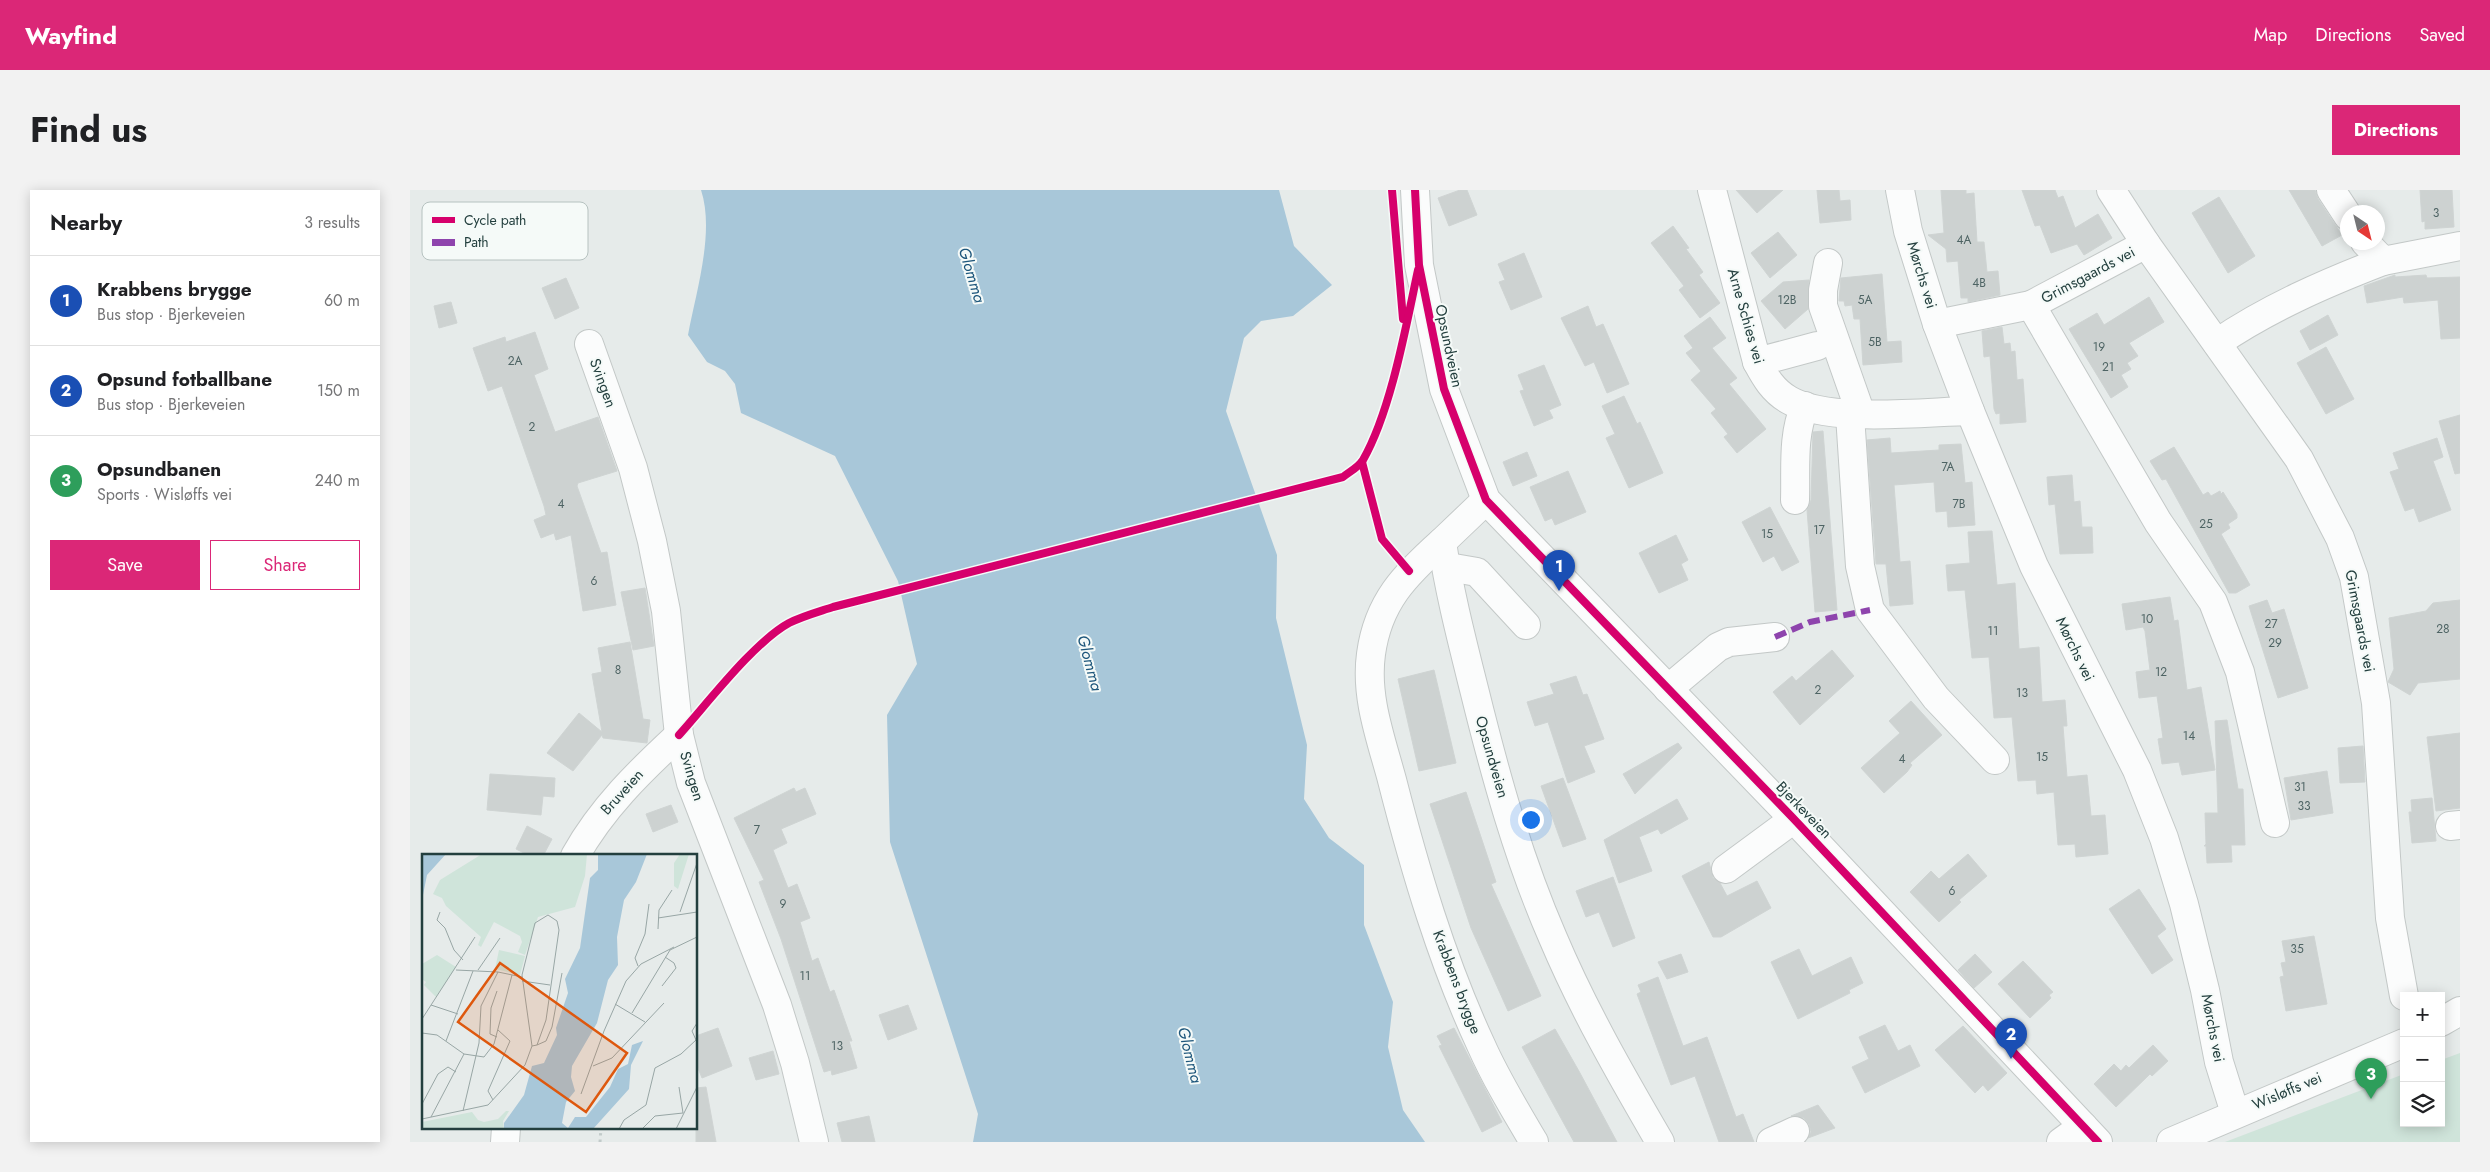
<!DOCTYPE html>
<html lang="en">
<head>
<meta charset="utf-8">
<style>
  :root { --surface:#fff; --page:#f2f2f2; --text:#202124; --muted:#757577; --line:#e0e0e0; --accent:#db2777 }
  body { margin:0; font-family:Jost,sans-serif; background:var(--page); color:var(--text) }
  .controls { position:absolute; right:15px; bottom:15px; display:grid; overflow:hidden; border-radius:0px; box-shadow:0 2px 12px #0003 }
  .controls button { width:45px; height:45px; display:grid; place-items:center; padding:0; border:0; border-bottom:1px solid var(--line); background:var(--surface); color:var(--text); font:25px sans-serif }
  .compass { position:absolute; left:1930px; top:15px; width:45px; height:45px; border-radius:50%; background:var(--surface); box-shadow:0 2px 12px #0003; rotate:145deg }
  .you { position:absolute; left:1120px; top:629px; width:18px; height:18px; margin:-12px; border:4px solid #fff; border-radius:50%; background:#1a73e8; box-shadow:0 0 0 8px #1a73e833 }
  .badge { display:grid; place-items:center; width:32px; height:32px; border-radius:50%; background:var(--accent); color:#fff; font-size:16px; font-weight:700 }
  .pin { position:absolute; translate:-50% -41px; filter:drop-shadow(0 1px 2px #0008) }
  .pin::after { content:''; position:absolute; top:26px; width:18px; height:15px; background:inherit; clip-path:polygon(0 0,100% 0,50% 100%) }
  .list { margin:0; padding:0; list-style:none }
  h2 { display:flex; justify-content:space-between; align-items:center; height:65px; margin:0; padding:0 20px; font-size:21px }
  h2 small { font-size:16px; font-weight:400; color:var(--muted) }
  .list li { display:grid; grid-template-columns:32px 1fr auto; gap:15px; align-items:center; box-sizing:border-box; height:90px; padding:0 20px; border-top:1px solid var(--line) }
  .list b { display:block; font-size:19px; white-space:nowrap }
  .list p { margin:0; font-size:16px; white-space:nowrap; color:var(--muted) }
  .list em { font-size:16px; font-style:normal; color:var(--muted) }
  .actions { display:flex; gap:10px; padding:15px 20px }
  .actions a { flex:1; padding:11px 0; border:1px solid var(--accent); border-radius:0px; text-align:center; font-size:18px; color:var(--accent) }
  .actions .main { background:var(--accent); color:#fff }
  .icon { flex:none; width:28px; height:28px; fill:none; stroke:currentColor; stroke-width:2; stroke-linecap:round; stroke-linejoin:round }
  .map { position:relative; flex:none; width:2050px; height:952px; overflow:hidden; border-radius:0px }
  header { display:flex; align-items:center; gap:30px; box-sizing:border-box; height:70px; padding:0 25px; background:var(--accent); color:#fff }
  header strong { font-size:24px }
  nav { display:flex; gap:28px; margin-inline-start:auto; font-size:18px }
  .intro { display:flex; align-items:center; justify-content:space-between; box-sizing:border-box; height:120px; padding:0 30px }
  h1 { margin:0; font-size:35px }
  .button { padding:12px 22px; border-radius:0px; background:var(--accent); color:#fff; font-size:18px; font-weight:700 }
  main { display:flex; gap:30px; padding:0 30px }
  aside { flex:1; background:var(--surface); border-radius:0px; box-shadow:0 2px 12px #0003 }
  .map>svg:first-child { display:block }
  .green { fill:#cfe4da }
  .water { fill:#a8c7d9 }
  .building { fill:#cdd2d1; stroke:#cfd4d3 }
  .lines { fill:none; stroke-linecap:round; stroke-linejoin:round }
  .minor-casing { stroke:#c3c8c7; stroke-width:30 }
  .path { stroke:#c2cbca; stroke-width:3; stroke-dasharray:2.5 4; stroke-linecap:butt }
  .minor { stroke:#fbfcfc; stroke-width:28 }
  .quiet { stroke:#8e44ad; stroke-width:6; stroke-dasharray:12 6; stroke-linecap:butt }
  .cycleway-casing { stroke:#f5faf8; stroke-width:11 }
  .cycleway { stroke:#d6006c; stroke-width:8 }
  .labels { text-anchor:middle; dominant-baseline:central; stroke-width:4; stroke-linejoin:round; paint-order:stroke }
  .number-label { font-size:12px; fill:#4e6464 }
  .street-label { font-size:15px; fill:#233f3e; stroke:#f5faf8 }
  .water-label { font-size:16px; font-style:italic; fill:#1d567b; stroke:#f5faf8 }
  .inset-road { fill:none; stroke:#98a6a5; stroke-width:1 }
  .view { fill:#de580e; fill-opacity:0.15; stroke:#de580e; stroke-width:2.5 }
  .inset-edge { fill:none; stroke:#233f3e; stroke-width:2.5 }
  .key { fill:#f5faf8; stroke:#b6c2c0; stroke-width:1 }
  .key-label { font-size:14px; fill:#233f3e }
</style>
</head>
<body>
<header>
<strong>Wayfind</strong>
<nav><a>Map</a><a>Directions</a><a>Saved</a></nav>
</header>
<div class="intro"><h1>Find us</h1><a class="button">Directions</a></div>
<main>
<aside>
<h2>Nearby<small>3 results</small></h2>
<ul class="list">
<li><span class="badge" style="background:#1a4fb4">1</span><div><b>Krabbens brygge</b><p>Bus stop · Bjerkeveien</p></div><em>60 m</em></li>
<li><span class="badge" style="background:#1a4fb4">2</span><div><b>Opsund fotballbane</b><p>Bus stop · Bjerkeveien</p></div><em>150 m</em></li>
<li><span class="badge" style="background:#2e9e5b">3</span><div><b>Opsundbanen</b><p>Sports · Wisløffs vei</p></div><em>240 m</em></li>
</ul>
<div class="actions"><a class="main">Save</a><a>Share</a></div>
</aside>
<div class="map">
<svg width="2050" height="952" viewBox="0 0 2050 952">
  <rect width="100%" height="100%" fill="#e6ebea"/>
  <path class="green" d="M2050 863V952H1815L1994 884V933H2031V870Z"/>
  <path class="water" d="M291 0H869L884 56 922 95 883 126 851 131 834 148 816 221 867 365 866 428 897 555 894 609 919 648 954 675V735L983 812 978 857 993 920 1015 952H563L568 924 480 652 477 525 507 474 488 391 425 266 331 223 325 194 315 181 297 172 278 145C286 102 305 42 291 0Z"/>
  <g class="building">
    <path d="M1050 0H1057L1067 25 1039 36 1028 8Z"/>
    <path d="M1326 0H1373L1347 23Z"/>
    <path d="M1407 0H1429L1430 11 1440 10 1441 30 1410 33Z"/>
    <path d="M1531 0H1556V4L1564 3 1567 52H1574L1577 82 1588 81 1590 105 1558 112V108H1551L1548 71 1537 72 1536 59 1518 45 1534 43Z"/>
    <path d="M1612 0H1645L1648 8 1653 6 1665 38 1688 24 1702 48 1674 65 1667 54 1641 63 1630 35 1625 36Z"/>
    <path d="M1879 0H1905L1908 9 1932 45 1912 56Z"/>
    <path d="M2010 0H2042L2044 37 2015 39V31L2012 32Z"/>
    <path d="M1809 7 1845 66 1818 83 1782 23Z"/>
    <path d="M1263 36 1279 58 1276 59 1293 82 1289 85 1310 113 1290 128 1269 100 1274 96 1241 53Z"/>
    <path d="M1368 42 1387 65 1360 88 1341 63Z"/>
    <path d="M1114 63 1132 107 1101 120 1089 92 1095 90 1088 74Z"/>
    <path d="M1472 84 1477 152 1491 151 1492 172 1453 175 1450 129H1444L1442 115 1435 116 1434 111H1429L1431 88Z"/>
    <path d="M1985 85V87L2016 85 2017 88 2050 87V148L2031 149 2028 110 1994 113 1993 107 1957 113 1954 96Z"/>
    <path d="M156 88 169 118 145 129 132 98Z"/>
    <path d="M1399 90 1398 119 1375 139 1351 111 1373 92Z"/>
    <path d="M1739 107 1754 132 1719 153 1728 166 1717 173 1721 179 1711 185 1718 197 1701 208 1659 139 1687 123 1694 135Z"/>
    <path d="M41 112 47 133 29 138 24 116Z"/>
    <path d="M1178 116 1186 137 1193 134 1219 194 1197 203 1184 172 1175 176 1151 128Z"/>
    <path d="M1918 125 1928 145 1900 160 1890 141Z"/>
    <path d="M1300 127 1316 148 1302 158 1327 188 1319 194 1356 239 1327 263 1314 247 1318 244 1314 239 1301 223 1306 219 1281 190 1291 181 1276 163 1283 158 1274 146Z"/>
    <path d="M1592 137 1594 154 1600 153 1601 162 1605 161 1607 190 1613 189 1616 232 1590 234V223L1586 224 1584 219 1580 166 1574 167 1572 141Z"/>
    <path d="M125 142 138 179 124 185 145 242 188 227 207 281 168 293 167 296 191 363 197 362 206 415 173 421 161 345 146 350 144 343 131 348 124 330 136 325 134 316 92 196 78 201 63 158 95 147 96 152Z"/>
    <path d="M1916 157 1944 209 1916 224 1887 173Z"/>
    <path d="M1134 175 1151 215 1139 220 1143 228 1124 236 1110 201 1114 200 1108 185Z"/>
    <path d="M1214 206 1227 234 1230 232 1253 283 1219 298 1196 248 1205 244 1192 216Z"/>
    <path d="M2050 225V283L2045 284 2029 231Z"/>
    <path d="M1413 241 1427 420 1405 422 1397 320 1401 310 1403 242Z"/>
    <path d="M1480 248 1481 263 1529 260V255L1551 254 1555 293 1562 292 1565 335 1538 337 1537 321 1526 322 1524 292 1484 295 1490 372 1500 371 1503 414 1480 416 1476 374H1466L1457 250Z"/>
    <path d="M2027 248 2033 267 2023 271 2041 320 2009 332 2004 318 1995 321 1980 282 1989 279 1983 263Z"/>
    <path d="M1764 257 1793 305 1798 302 1801 306 1810 301 1811 304 1813 302 1827 324V328L1818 334 1820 338 1811 344 1840 395 1826 403H1819L1756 289 1752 290 1740 271Z"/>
    <path d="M1117 262 1127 286 1103 296 1093 272Z"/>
    <path d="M1158 281 1176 322 1145 335 1142 328 1135 331 1120 297Z"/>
    <path d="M1662 285 1664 312 1670 311 1672 337H1682L1683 363 1650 364 1645 314 1639 315 1637 287Z"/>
    <path d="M1360 317 1389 372 1372 381 1364 366 1353 372 1332 332Z"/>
    <path d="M1582 341 1587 395 1605 393 1609 459 1629 457 1632 512 1655 510 1657 536H1653L1657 587 1677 585 1681 626 1695 625 1698 664 1666 667 1665 654 1648 655 1644 602 1627 604 1626 590 1608 591 1602 527 1584 528 1579 467 1562 468 1555 400 1538 401 1536 375 1560 373 1558 342Z"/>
    <path d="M1266 345 1278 370 1271 374 1278 390 1249 403 1229 363Z"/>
    <path d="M235 398 244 456 223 460 211 402Z"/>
    <path d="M1760 407 1764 431 1768 430 1777 500 1791 497 1805 580 1772 585 1769 572 1752 574 1748 549 1753 548 1747 506 1729 508 1726 482 1740 480 1735 441 1733 437 1716 440 1712 414Z"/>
    <path d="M1857 410 1862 423 1874 419 1898 498 1868 508 1839 416Z"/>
    <path d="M2050 410V489L2008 493 2000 505 1978 492 1984 479 1979 428 2016 421 2023 413Z"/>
    <path d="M220 452 233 529 240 530 237 553 193 548 192 545 163 581 137 563 169 523 192 542 182 484 192 482 188 458Z"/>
    <path d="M1422 460 1444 486 1390 535 1363 502 1382 486 1386 491Z"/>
    <path d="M1024 480 1046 573 1009 581 988 489Z"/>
    <path d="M1166 486 1173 505 1177 504 1194 549 1174 556 1185 582 1158 593 1138 532 1125 536 1117 512 1144 504 1140 494Z"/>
    <path d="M1501 511 1532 545 1500 573 1502 575 1497 582 1474 603 1451 578 1490 543 1479 531Z"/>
    <path d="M1817 530 1828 599H1833L1835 655H1821L1822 672 1797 673 1796 656H1794L1796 654 1795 623H1808L1805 531Z"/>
    <path d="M2050 543V618L2026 621 2017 547Z"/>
    <path d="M1268 553 1272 558 1225 604 1213 584Z"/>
    <path d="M1953 556 1955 592 1930 593 1928 558Z"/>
    <path d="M1917 581 1923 623 1881 630 1874 588Z"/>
    <path d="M80 584 145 588 144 607 133 606 131 625 77 620Z"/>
    <path d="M1153 588 1176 649 1153 657 1131 596Z"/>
    <path d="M384 598 386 602 395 598 406 624 371 639 377 653 363 660 378 698 387 694 400 728 390 732 402 771 408 768 420 802 424 800 442 851H439L447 878 422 885 421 880 414 882 371 749 349 692 354 690 324 628Z"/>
    <path d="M1056 602 1086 692 1081 694 1131 806 1098 821 1061 738 1020 614Z"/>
    <path d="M2022 608 2026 651 2002 653 1999 622H2002L2001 610Z"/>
    <path d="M1267 609 1278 629 1251 644 1248 639 1229 647 1242 681 1209 693 1194 650Z"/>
    <path d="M261 615 268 632 243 642 236 624Z"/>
    <path d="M117 636 142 649 133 666H120L106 659Z"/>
    <path d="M1558 664 1577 686 1549 710 1551 712 1529 732 1500 702 1521 681 1529 689Z"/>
    <path d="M1299 672 1303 688 1310 693 1317 706 1347 691 1361 718 1311 747H1303L1272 686Z"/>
    <path d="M1203 687 1225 748 1203 757 1189 722 1176 727 1166 701Z"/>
    <path d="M1729 699 1756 739 1747 746 1763 770 1742 784 1699 719Z"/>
    <path d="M1904 746 1917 814 1876 821 1870 787 1874 786 1871 773 1876 772 1872 751Z"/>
    <path d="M1389 759 1402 786 1441 767 1453 793 1439 800 1440 803 1388 829 1361 772Z"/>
    <path d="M1271 764 1278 782 1257 789 1248 772Z"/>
    <path d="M1565 764 1582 782 1564 798 1548 780Z"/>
    <path d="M1613 771 1643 802 1639 805 1641 808 1620 828 1588 794Z"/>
    <path d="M1248 787 1273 856 1297 847 1326 927 1333 924 1344 952H1309L1285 886 1261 895 1227 804 1231 802 1228 795Z"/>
    <path d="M498 815 507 839 478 850 469 825Z"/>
    <path d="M1475 835 1488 861 1500 855 1510 876 1455 903 1442 877 1459 869 1449 847Z"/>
    <path d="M1553 836 1597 883 1578 901 1573 895 1565 903 1525 860Z"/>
    <path d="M308 838 322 876 292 888 286 873V846Z"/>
    <path d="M1044 838 1092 932 1072 942 1029 856 1032 855 1027 846Z"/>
    <path d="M1145 839 1170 883 1207 952H1164L1112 857Z"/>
    <path d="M1743 855 1758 871 1742 886 1740 884 1706 917 1684 894 1704 874 1711 881 1716 875 1719 878Z"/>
    <path d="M363 861 369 884 346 890 339 868Z"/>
    <path d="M296 897 306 952H286V898Z"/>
    <path d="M1408 915 1425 938 1398 948 1401 942 1399 934 1394 928 1381 926Z"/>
    <path d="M459 926 465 952H432L427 933Z"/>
  </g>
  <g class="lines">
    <g class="minor-casing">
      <g id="minor">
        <path d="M1005 0 1009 75 1034 199 1076 310 1382 627 1688 952"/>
        <path d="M1302 0 1347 172C1355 187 1363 201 1379 210 1418 233 1513 222 1560 221"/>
        <path d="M1490 0 1498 41 1527 134 1560 221 1624 376 1727 580 1754 648 1774 714 1795 800 1809 872 1825 923"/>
        <path d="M1701 0 1736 54 1889 269 1930 348 1944 387 1966 513 1980 728 1994 806"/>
        <path d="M1921 0 1938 26"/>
        <path d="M1955 52 1973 71 2050 56"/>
        <path d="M1418 73 1413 100V116L1451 224"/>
        <path d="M1621 115 1736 54"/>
        <path d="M1527 134 1621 115 1748 332 1803 412 1830 482 1865 633"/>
        <path d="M1807 153C1858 118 1916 93 1973 71"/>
        <path d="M179 154 223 278 242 351 256 421 269 545 281 593 367 815 385 873 404 952"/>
        <path d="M1347 172 1407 156"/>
        <path d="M1440 225 1450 376 1460 420 1526 508 1585 570"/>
        <path d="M1076 310 1032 352C1039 401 1052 451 1064 499 1085 584 1108 668 1143 748 1173 819 1211 885 1250 952"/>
        <path d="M1385 310C1386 279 1382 245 1395 216"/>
        <path d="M1032 352C995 385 968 412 961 464 955 507 971 549 982 590 1005 680 1032 771 1071 855 1086 889 1105 920 1124 952"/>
        <path d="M1038 377 1067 382 1116 435"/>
        <path d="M1258 499 1308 457 1319 452 1365 447"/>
        <path d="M2040 636 2050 635"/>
        <path d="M165 666C192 618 229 582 269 545"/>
        <path d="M1316 679 1373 637 1382 627"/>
        <path d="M2031 832 2050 821"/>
        <path d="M95 952 96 938"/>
        <path d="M1361 952 1385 941"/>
        <path d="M1651 952 1673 936"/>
        <path d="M1761 952 1994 853"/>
      </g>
    </g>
    <path class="path" d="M190 952 191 938"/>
    <use href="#minor" class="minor"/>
    <path class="quiet" d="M1365 447 1400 432 1460 420"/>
    <g class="cycleway-casing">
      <g id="cycleway">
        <path d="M982 0 993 129"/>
        <path d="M1005 0 1009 75 1034 199 1076 310 1382 627 1688 952"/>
        <path d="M952 272 972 349 999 381"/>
        <path d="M269 545C297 514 344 452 379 433 393 426 408 422 423 417L933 287C939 282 949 277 953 270 981 221 996 136 1008 80"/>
      </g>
    </g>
    <use href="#cycleway" class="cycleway"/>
  </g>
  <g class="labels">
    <g class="number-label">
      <text x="2026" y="23">3</text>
      <text x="1554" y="50">4A</text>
      <text x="1569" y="93">4B</text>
      <text x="1377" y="110">12B</text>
      <text x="1455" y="110">5A</text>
      <text x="1465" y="152">5B</text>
      <text x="1689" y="157">19</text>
      <text x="105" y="171">2A</text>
      <text x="1698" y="177">21</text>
      <text x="122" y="237">2</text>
      <text x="1538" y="277">7A</text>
      <text x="151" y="314">4</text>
      <text x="1549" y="314">7B</text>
      <text x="1796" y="334">25</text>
      <text x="1409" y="340">17</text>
      <text x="1357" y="344">15</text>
      <text x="184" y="391">6</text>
      <text x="1737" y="429">10</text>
      <text x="1861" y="434">27</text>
      <text x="2033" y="439">28</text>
      <text x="1583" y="441">11</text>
      <text x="1865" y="453">29</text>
      <text x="208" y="480">8</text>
      <text x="1751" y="482">12</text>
      <text x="1408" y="500">2</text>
      <text x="1612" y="503">13</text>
      <text x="1779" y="546">14</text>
      <text x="1632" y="567">15</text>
      <text x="1492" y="569">4</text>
      <text x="1890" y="597">31</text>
      <text x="1894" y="616">33</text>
      <text x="347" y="640">7</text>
      <text x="1542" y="701">6</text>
      <text x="373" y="714">9</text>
      <text x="1887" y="759">35</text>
      <text x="395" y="786">11</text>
      <text x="427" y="856">13</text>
    </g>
    <g class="street-label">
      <text transform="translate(1512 85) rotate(73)">Mørchs vei</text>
      <text transform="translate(1678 85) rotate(-28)">Grimsgaards vei</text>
      <text transform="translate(1336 126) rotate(74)">Arne Schies vei</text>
      <text transform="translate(1039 156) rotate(78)">Opsundveien</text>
      <text transform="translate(193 193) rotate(70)">Svingen</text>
      <text transform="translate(1950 431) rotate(79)">Grimsgaards vei</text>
      <text transform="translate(1665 459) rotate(64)">Mørchs vei</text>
      <text transform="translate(1082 567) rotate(74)">Opsundveien</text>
      <text transform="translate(282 586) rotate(73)">Svingen</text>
      <text transform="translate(212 602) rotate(-48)">Bruveien</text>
      <text transform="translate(1394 620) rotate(46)">Bjerkeveien</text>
      <text transform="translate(1047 792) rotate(69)">Krabbens brygge</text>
      <text transform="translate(1803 838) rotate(79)">Mørchs vei</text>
      <text transform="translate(1877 901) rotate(-23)">Wisløffs vei</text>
    </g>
    <g class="water-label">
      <text transform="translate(562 85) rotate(73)">Glomma</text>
      <text transform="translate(680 473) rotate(75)">Glomma</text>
      <text transform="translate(780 865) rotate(76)">Glomma</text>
    </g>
  </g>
  <g transform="translate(12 664)">
    <rect width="275" height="275" fill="#e6ebea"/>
    <path d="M60 0H165L163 22 153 53 116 63 103 101 96 98 100 88 98 82 72 68 59 93 56 91 59 83 24 52 20 44 11 40 18 26ZM258 0H267L256 35 252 32V9ZM77 96 103 102 98 121 73 115ZM15 101 34 113 14 143 2 131 4 128 0 125V110ZM84 257H87L81 267 82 275H0V268L50 258 56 266 62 268 76 265Z" fill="#cfe4da"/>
    <path d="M0 0H24L5 21 0 46ZM176 0H225L214 28 202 46 195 83 196 111 186 126 175 169 150 212 149 223 153 237 144 248 140 269 146 274 153 263H164L188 233 196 215 206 210 210 191 221 187 209 211 207 235 171 275H82V269L102 241 110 212 122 209 135 181 134 174 146 139 143 125 158 94 168 24 176 16Z" fill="#a8c7d9"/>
    <path class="inset-road" d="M18 58 15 66 23 74 32 96 41 106M258 58 275 9M236 64 275 58M236 75 237 56 250 36M216 112 213 104 223 80 227 50M34 116 76 118 100 123M56 116 78 84M100 127 128 131M240 132 254 114 252 109 243 103M193 150 223 168M9 151 36 160M210 159 248 96 275 83M0 165 53 83M0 179 15 181 42 200 62 203 72 190 90 121M75 183 68 180 69 154 75 137M274 186 270 177 275 169M24 187 51 117M115 191 124 187 130 173 140 119M171 212 190 204 242 149M159 240 182 177 204 127 219 110 252 93M71 246 66 237 88 187 76 176M0 250 16 220 26 213 34 218M41 257 57 189 59 152 76 118M9 263 42 200M0 265 66 251 103 211 110 192 100 121 113 69 126 61 135 67 137 76 124 166 115 191 110 192M197 275 202 266 224 251 233 214 259 200 274 186M220 275 233 262 261 259 257 233M254 275 275 233"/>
    <path class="view" d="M78 109 205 199 164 258 36 168Z"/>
    <rect width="275" height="275" class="inset-edge"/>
  </g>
  <rect x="12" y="12" width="166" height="58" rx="8" class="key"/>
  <rect x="22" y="27" width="23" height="6" fill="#d6006c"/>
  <rect x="22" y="49" width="23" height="7" fill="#8e44ad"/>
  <g class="key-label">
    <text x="54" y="35">Cycle path</text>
    <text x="54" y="57">Path</text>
  </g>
</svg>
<div class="controls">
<button>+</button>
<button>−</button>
<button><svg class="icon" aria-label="layers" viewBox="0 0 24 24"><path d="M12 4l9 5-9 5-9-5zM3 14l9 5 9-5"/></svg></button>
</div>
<svg class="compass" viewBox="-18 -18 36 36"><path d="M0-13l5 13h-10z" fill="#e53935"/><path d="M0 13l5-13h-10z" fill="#757577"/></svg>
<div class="you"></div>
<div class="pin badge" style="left:1149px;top:401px;background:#1a4fb4">1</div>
<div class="pin badge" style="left:1601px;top:869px;background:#1a4fb4">2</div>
<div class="pin badge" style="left:1961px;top:909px;background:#2e9e5b">3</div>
</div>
</main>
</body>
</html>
